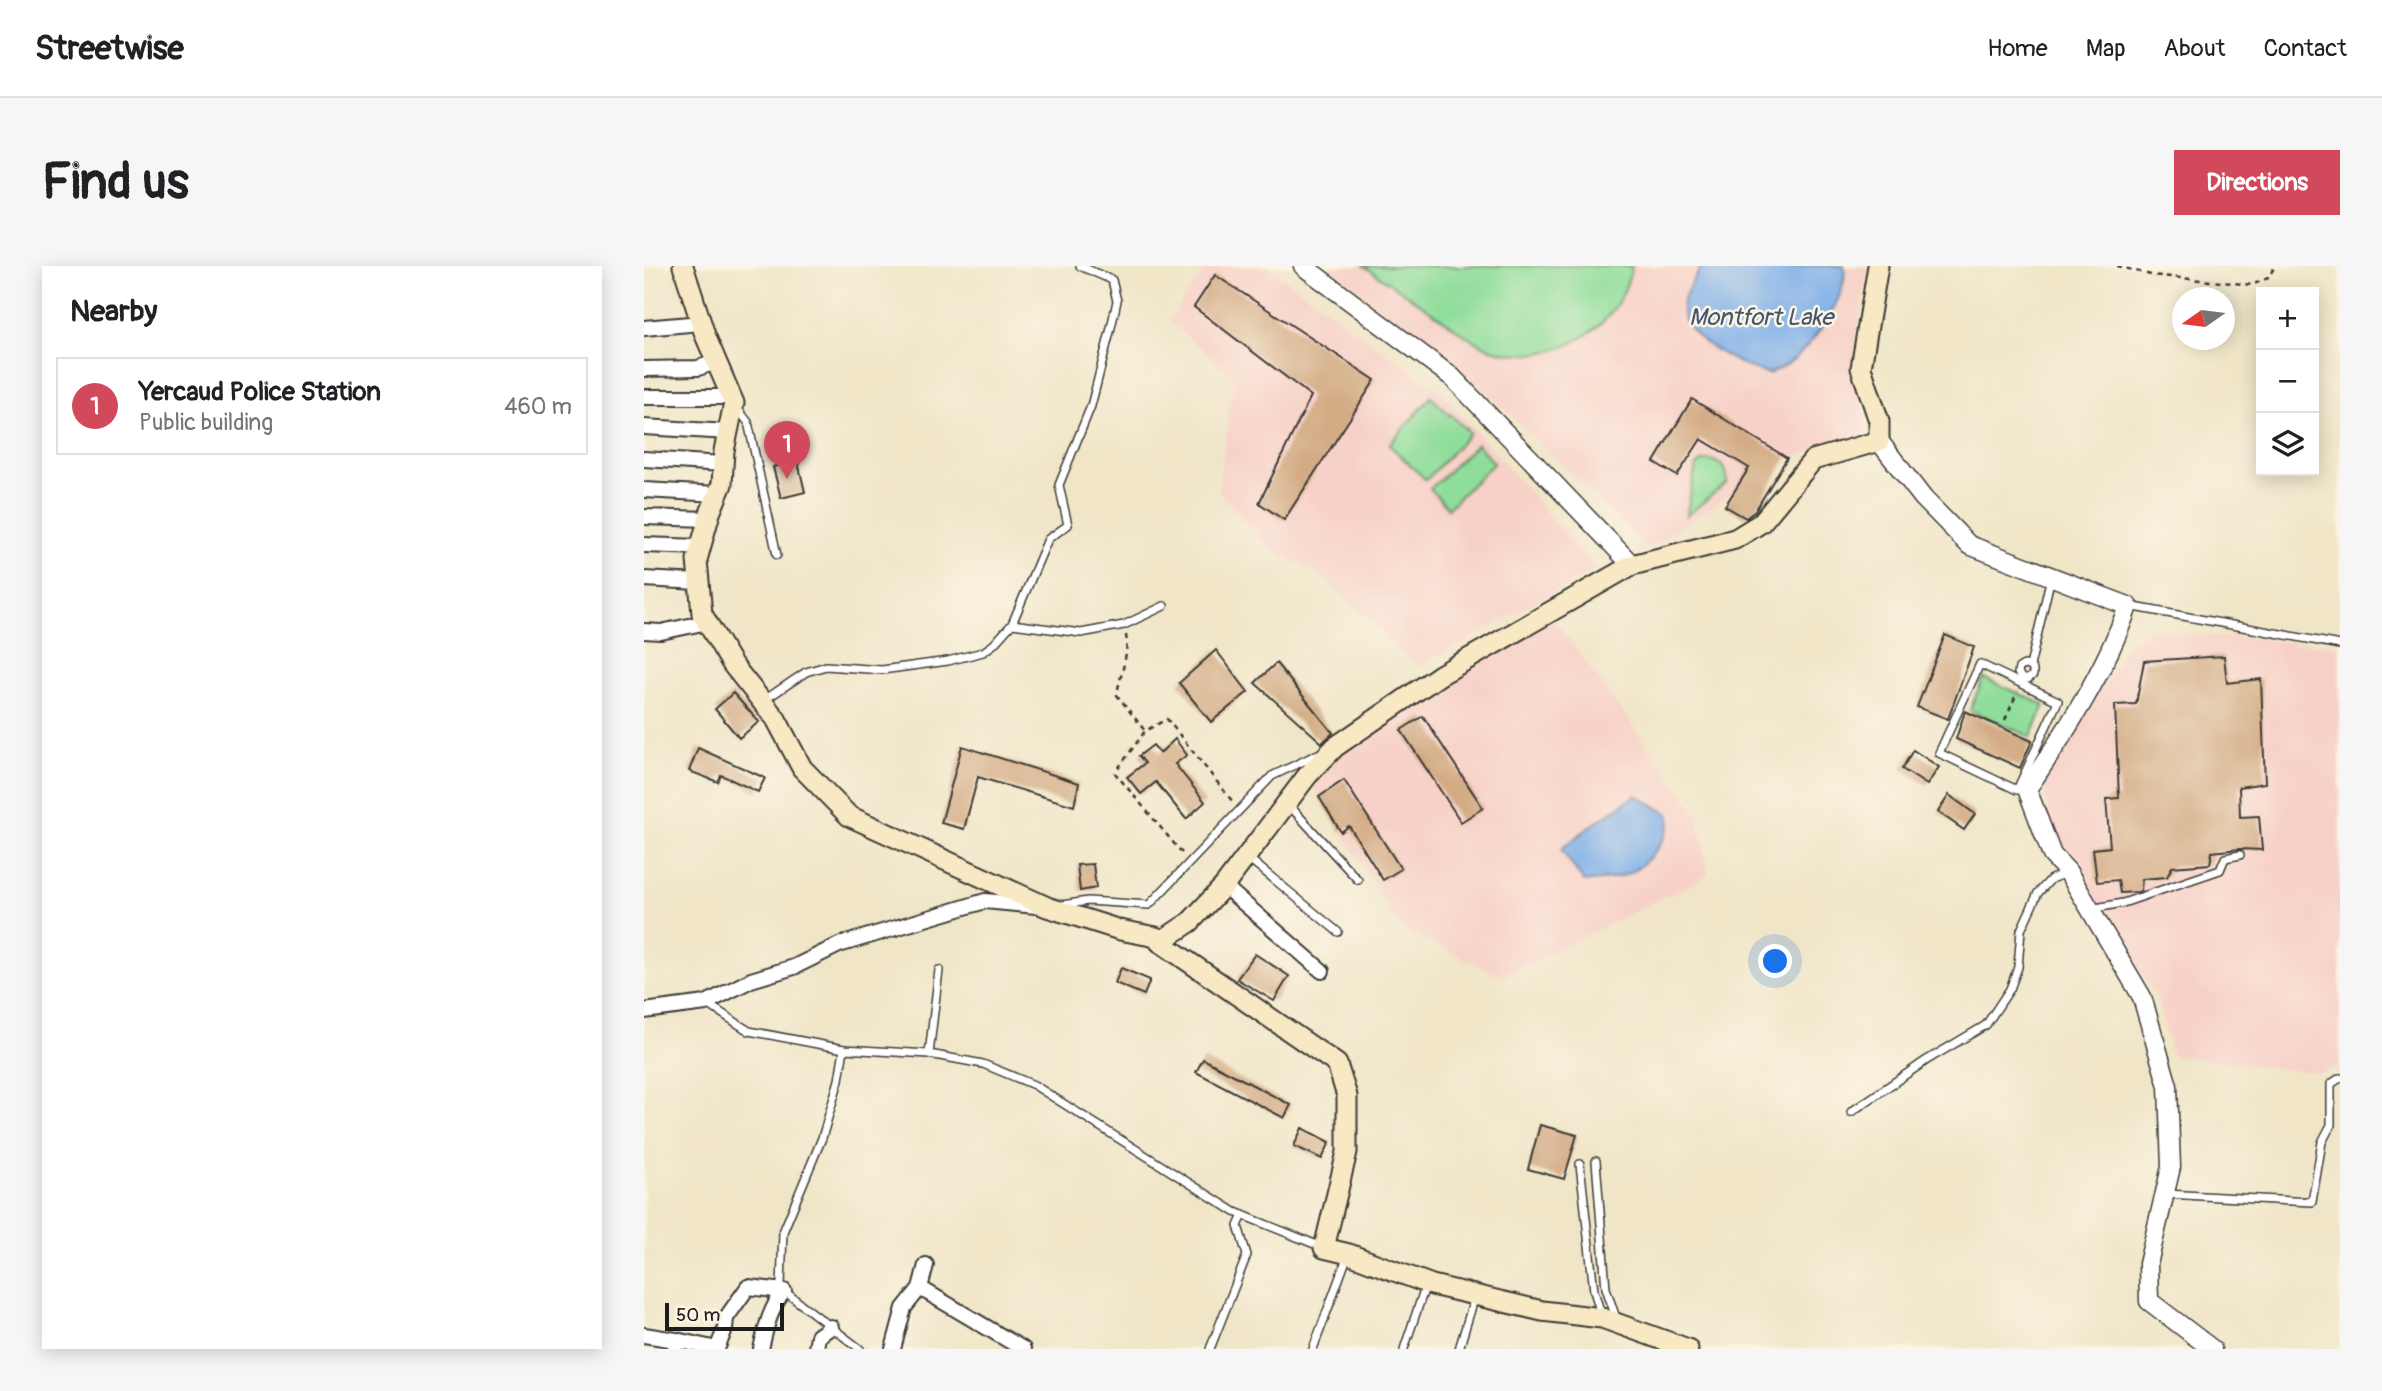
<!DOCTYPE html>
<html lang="en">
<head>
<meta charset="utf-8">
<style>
  :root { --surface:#fff; --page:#f6f6f6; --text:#202124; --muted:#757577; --line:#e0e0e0; --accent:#d1495b }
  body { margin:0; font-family:Pangolin,sans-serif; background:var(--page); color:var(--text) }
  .controls { position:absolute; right:21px; top:21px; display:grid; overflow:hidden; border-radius:0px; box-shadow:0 4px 18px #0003 }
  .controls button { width:63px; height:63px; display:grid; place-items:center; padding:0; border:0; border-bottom:2px solid var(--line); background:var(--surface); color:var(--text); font:35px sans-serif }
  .compass { position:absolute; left:1528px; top:21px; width:63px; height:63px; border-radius:50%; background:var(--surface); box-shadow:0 4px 18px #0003; rotate:256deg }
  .scale { position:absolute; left:21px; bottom:18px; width:119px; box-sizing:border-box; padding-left:7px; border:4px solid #1c1c1c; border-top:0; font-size:19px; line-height:24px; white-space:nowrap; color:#1c1c1c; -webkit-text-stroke:5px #fcf5e5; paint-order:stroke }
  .you { position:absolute; left:1132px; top:696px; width:24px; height:24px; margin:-18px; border:5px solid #fff; border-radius:50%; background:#1a73e8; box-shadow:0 0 0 10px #1a73e833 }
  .badge { display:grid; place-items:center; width:46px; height:46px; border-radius:50%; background:var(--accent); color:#fff; font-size:23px; font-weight:700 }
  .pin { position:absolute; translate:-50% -58px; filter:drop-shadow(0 2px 4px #0008) }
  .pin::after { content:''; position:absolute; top:37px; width:24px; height:21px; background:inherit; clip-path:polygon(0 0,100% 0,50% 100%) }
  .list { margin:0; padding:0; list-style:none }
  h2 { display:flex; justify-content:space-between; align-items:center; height:91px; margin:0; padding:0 28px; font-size:30px }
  h2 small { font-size:23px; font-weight:400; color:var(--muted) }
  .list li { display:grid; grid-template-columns:46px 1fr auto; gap:21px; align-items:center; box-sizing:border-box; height:98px; margin:0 14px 14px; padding:0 14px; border:2px solid var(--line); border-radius:0px }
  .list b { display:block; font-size:26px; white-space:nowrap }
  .list p { margin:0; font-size:23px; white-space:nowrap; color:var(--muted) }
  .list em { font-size:23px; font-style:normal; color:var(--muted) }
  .icon { flex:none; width:38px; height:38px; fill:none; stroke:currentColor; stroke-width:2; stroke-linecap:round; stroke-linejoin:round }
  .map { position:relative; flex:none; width:1696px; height:1083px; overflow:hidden; border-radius:0px }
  header { display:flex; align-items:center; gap:42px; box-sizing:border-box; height:98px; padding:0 35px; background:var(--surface); border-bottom:2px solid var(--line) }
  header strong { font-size:33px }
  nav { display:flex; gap:38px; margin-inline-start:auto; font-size:24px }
  .intro { display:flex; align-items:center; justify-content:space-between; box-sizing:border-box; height:168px; padding:0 42px }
  h1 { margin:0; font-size:49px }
  .button { padding:18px 32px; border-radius:0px; background:var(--accent); color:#fff; font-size:24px; font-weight:700 }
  main { display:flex; gap:42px; padding:0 42px }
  aside { flex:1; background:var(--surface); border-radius:0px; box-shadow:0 4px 18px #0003 }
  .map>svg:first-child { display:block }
  .built { fill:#f7d1c8 }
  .green { fill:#8fdd9b; stroke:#567c5c; stroke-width:2 }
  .water { fill:#7daee8; stroke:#4c6582; stroke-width:2 }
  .building { fill:#d3ac85 }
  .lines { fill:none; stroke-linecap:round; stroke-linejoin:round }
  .service-casing { stroke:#3c3a36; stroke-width:10 }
  .minor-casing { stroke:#3c3a36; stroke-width:18 }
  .tertiary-casing { stroke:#3c3a36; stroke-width:21 }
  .secondary-casing { stroke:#3c3a36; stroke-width:23 }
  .path { stroke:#3c3a36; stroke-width:2.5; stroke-dasharray:5 5; stroke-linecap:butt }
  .service { stroke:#fff; stroke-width:7 }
  .minor { stroke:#fff; stroke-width:14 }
  .tertiary { stroke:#fff; stroke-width:18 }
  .secondary { stroke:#f8e8c3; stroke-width:19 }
  .labels { text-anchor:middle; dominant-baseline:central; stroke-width:5; stroke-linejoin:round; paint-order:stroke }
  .water-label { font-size:24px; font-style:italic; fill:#43566e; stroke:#fcf5e5 }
</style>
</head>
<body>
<header>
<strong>Streetwise</strong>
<nav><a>Home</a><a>Map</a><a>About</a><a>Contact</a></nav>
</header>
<div class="intro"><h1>Find us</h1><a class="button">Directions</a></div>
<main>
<aside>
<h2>Nearby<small></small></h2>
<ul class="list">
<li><span class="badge">1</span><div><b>Yercaud Police Station</b><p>Public building</p></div><em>460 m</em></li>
</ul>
</aside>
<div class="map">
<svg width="1696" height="1083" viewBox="0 0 1696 1083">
  <rect width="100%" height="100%" fill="#fcf5e5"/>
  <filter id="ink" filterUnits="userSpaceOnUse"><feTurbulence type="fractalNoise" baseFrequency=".0143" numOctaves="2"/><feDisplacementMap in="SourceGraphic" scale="14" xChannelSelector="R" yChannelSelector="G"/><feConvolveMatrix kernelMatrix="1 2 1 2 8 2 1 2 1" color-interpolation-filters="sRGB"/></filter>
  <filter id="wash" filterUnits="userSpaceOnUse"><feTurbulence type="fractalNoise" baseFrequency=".00686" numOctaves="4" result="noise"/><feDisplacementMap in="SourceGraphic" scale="28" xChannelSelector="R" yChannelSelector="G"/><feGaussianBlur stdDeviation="1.57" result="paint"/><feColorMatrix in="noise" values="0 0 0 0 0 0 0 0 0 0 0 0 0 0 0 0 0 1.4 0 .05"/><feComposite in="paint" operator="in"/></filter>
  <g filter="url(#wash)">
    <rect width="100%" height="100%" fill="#f0e5c7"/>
    <g class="built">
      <path d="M563 0H622L797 126 952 303 774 401 678 309 628 284 574 224 590 110 525 55Z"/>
      <path d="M680 0H1226L1217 39 1209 111 1222 151 1220 171 1143 192 1004 282 840 123Z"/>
      <path d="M905 346 1053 547 1065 609 857 711 756 660 663 510Z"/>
      <path d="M1507 361 1533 367 1696 380V800L1676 807 1528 790 1511 729 1416 584 1406 554 1400 523 1412 495 1447 443 1480 383Z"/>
    </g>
    <g class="green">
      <path d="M720 0H988C982 28 967 53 942 69 913 89 873 94 840 80 823 72 807 59 791 48 767 32 744 16 720 0Z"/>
      <path d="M787 131 806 149 805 150 807 149 826 167 782 214 745 179Z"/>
      <path d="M833 178 850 197 804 242 786 223Z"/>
      <path d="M1067 194C1079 198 1084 204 1083 217L1042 250 1052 200 1059 195Z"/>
      <path d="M1339 412 1401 439 1387 471 1326 444Z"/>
    </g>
    <g class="water">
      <path d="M1058 0H1200C1205 30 1168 80 1145 97 1139 102 1131 104 1125 108 1098 101 1037 73 1038 40 1038 31 1053 8 1058 0Z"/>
      <path d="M992 529 1026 549C1027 573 1000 603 978 610 967 614 952 614 940 616L917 583 948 559Z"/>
    </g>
    <g id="blocks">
      <g class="building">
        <path d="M571 9 731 114 640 254 615 237 667 130 550 41Z"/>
        <path d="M1048 133 1143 192 1111 245 1102 252 1081 240 1105 202 1057 173 1033 210 1010 196Z"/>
        <path d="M153 192 161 226 137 232 129 201Z"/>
        <path d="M1301 369 1330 381 1304 453 1273 441Z"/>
        <path d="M572 384 604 426 567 456 535 417Z"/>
        <path d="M1580 390 1583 417 1617 413 1621 517 1595 521 1596 551 1615 550 1618 584 1595 583 1568 586 1566 598 1528 601 1523 611 1498 613 1497 624 1494 626 1476 627 1474 614 1453 616 1449 583 1466 581 1462 533 1475 532 1471 439 1492 438 1500 395Z"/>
        <path d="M632 397 689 467 678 477 611 417Z"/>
        <path d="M89 427 115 456 95 472 71 443Z"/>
        <path d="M1321 445 1388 475 1376 502 1312 473Z"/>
        <path d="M779 450 839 542 817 556 757 464Z"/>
        <path d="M531 473 543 489 531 498 561 536 542 553 512 516 497 528 483 511 501 497 495 490 509 479 516 487Z"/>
        <path d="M318 480 435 517 430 540 334 511 320 563 297 557Z"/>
        <path d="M54 482 121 512 114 526 77 509 74 516 45 505Z"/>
        <path d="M1269 484 1295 501 1283 519 1258 503Z"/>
        <path d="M700 514 757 603 739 614 705 560 697 566 675 531Z"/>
        <path d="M1305 529 1331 548 1320 564 1294 546Z"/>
        <path d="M449 598 452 622 436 625 433 599Z"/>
        <path d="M611 688 645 710 630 735 593 713Z"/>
        <path d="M477 702 506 714 500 729 471 717Z"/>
        <path d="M559 793 647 839 640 852 552 806Z"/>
        <path d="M896 859 933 869 920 913 884 903Z"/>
        <path d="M658 862 686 876 678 893 650 880Z"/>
      </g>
    </g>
  </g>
  <g filter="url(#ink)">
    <use href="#blocks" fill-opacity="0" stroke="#3c3a36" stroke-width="2"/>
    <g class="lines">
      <g class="service-casing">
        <g id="service">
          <path d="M92 141 104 156 133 289"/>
          <path d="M1485 340 1696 379"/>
          <path d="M368 358 437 367 480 359 520 340"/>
          <path d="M1336 398 1414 435 1373 524 1295 487Z"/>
          <path d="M1386 400 1380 399 1375 402 1374 407 1378 413H1384L1389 409V404L1386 400 1407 311"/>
          <path d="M119 435 162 406 182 400 238 404 304 395 339 386 350 378 368 358 404 273 424 259 415 219 447 140 466 66 473 35 468 14 436 0"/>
          <path d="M643 537 714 614"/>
          <path d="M603 591 694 666"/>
          <path d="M418 639 444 635 505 639 628 510 674 488"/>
          <path d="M1446 643 1479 637 1576 604 1581 592 1596 589"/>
          <path d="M62 737 105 765 200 783 285 788 339 798 390 819 591 946 678 981"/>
          <path d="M200 783 195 814 178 872 139 966 137 1019 140 1025 216 1083"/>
          <path d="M285 788 295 704"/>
          <path d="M1207 846 1283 794 1342 759 1366 723 1374 701 1377 664 1394 627 1407 613 1424 606"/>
          <path d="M952 895 962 1022 973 1055"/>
          <path d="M936 898 950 1025 957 1048"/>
          <path d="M1522 928 1668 936 1678 876 1687 859V818L1696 812"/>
          <path d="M566 1083 603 989 594 960 599 949"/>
          <path d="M669 1083 704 989"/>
          <path d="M760 1083 782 1018"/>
          <path d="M815 1083 831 1030"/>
        </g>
      </g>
      <g class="minor-casing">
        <g id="minor">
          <path d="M0 62 57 57"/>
          <path d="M0 103 54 102 72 96"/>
          <path d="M0 131H87"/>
          <path d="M0 161 85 166"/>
          <path d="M0 193 79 198"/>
          <path d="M0 224 74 228"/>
          <path d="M0 251 64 253"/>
          <path d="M0 279 57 281"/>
          <path d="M0 313 55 316"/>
          <path d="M0 365 17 366 63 356"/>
          <path d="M580 620 678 705"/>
          <path d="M0 745 62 737 107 714 150 701 195 679 341 635 392 640"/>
          <path d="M276 1022 379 1083"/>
          <path d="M0 1069 32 1074"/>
          <path d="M31 1083 32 1074 73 1083 81 1063 82 1052 104 1021 140 1025C126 1043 122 1061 117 1083"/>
          <path d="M172 1083 174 1070 187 1061"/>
          <path d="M249 1083 260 1042 276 1022 282 999"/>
        </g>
      </g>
      <g class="tertiary-casing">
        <g id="tertiary">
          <path d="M659 0 808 111 988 299"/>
          <path d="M1235 175 1279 232 1325 279 1484 340C1462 404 1421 467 1383 523L1408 589 1424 606 1498 731 1524 820 1527 901 1504 998 1505 1035 1568 1083"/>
        </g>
      </g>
      <g class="secondary-casing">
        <g id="secondary">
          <path d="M39 0 61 69 90 137 80 185 78 218 66 247 53 294 58 348 88 398 132 453 158 502 205 550 403 641 476 664 512 671 516 676 693 798 703 830V886L680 982 705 988 788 1019 898 1045 958 1052 1044 1083"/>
          <path d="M516 676 546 656 580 620 663 510 691 481 796 409 988 299 1091 273 1117 257 1169 194 1235 175V155L1217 102 1234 0"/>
        </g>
      </g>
      <g class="path">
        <path d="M1473 0 1507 9 1608 19 1624 12 1631 0"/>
        <path d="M482 369C485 390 476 408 473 429L501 465"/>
        <path d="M1361 454 1372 429"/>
        <path d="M538 587 471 507 501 465 523 453 589 536"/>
      </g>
      <use href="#service" class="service"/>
      <use href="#minor" class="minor"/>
      <use href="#tertiary" class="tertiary"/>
      <use href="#secondary" class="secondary"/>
    </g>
  </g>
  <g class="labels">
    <g class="water-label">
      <text x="1117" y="51">Montfort Lake</text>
    </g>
  </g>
</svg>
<div class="controls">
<button>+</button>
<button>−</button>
<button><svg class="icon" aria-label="layers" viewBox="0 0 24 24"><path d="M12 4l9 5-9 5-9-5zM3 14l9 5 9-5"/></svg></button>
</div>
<svg class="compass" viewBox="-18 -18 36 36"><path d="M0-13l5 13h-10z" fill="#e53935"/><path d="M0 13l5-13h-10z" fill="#757577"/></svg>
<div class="scale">50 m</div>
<div class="you"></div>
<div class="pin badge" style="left:143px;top:213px">1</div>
</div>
</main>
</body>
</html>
